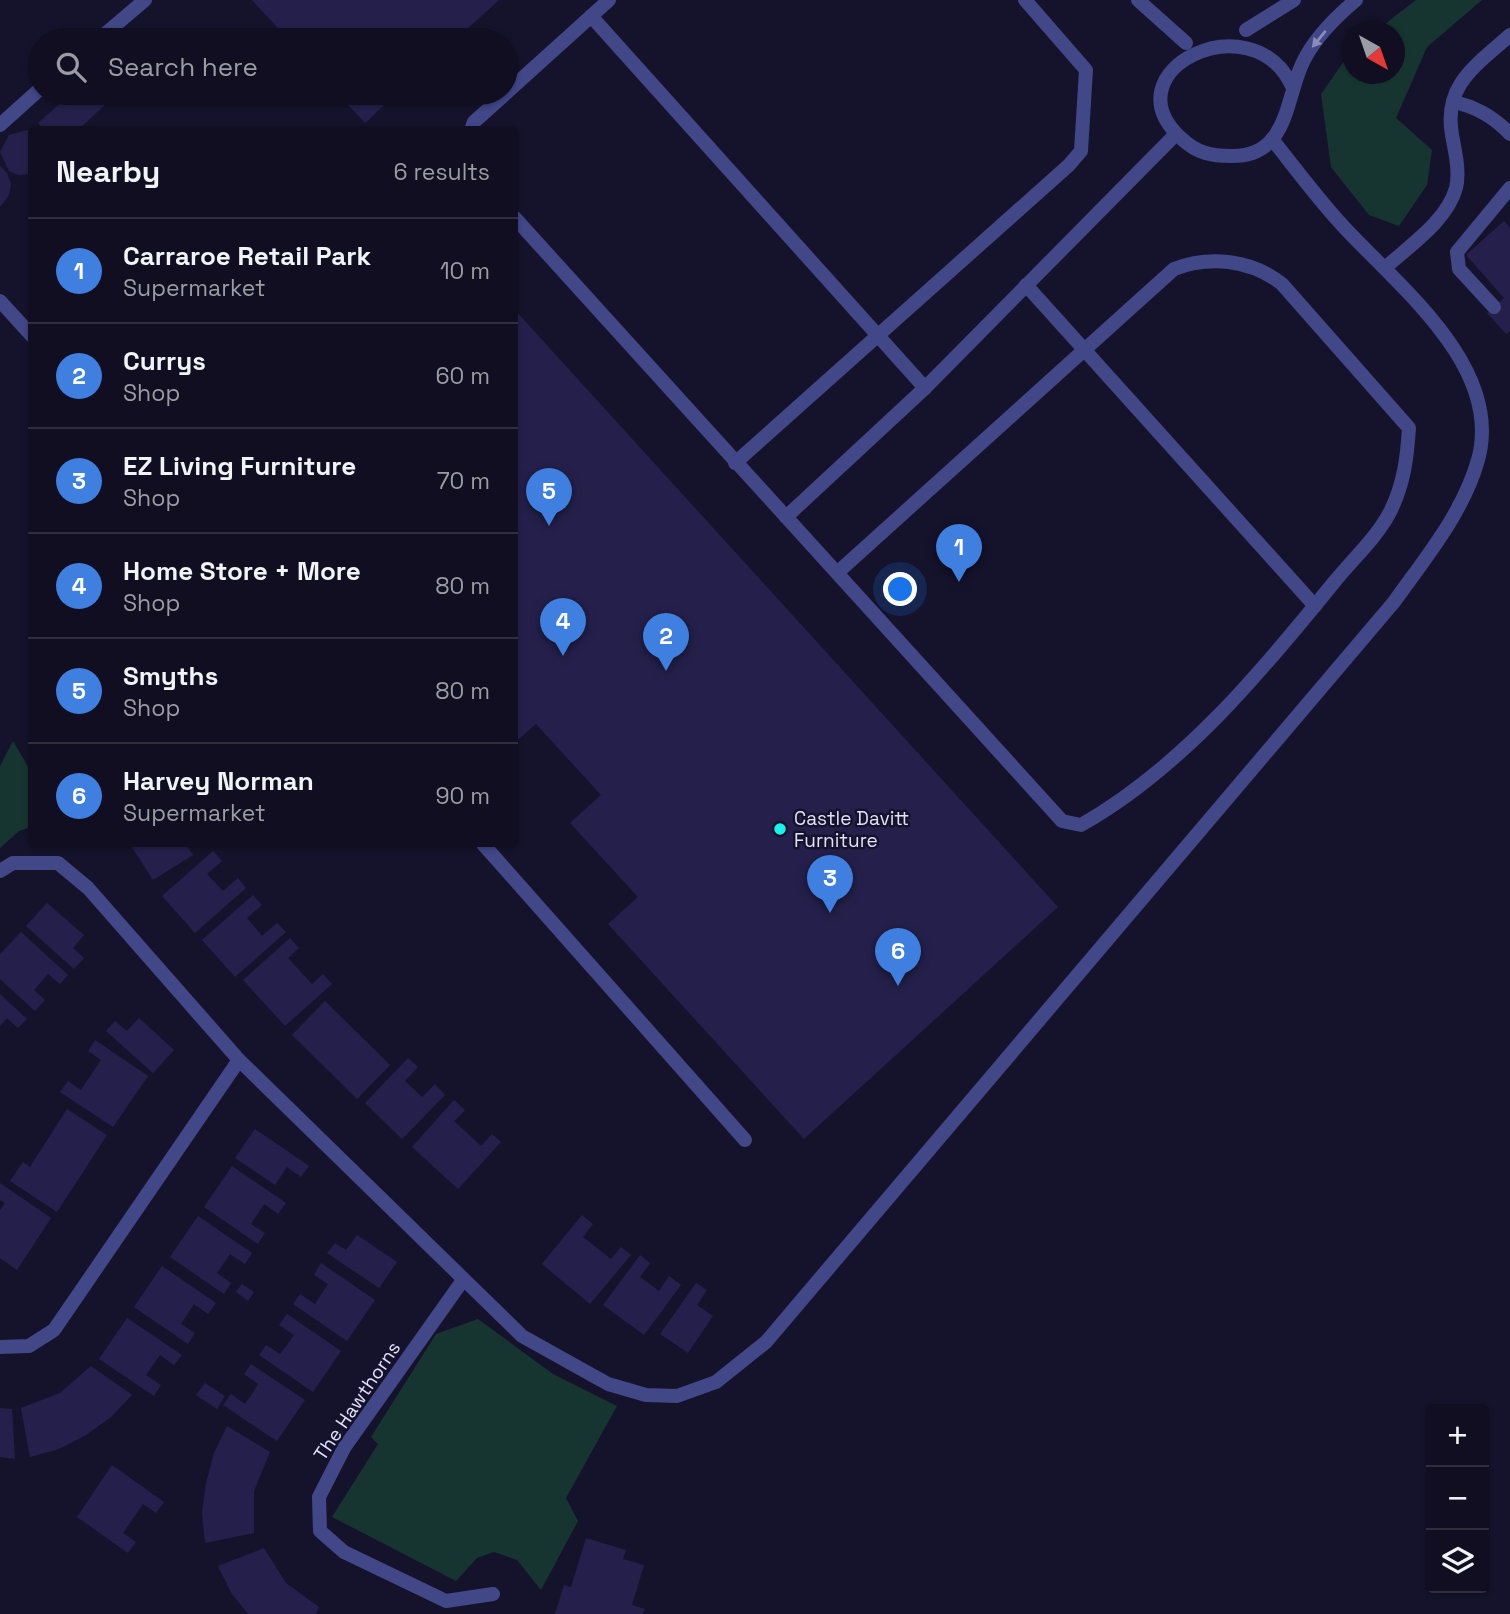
<!DOCTYPE html>
<html lang="en">
<head>
<meta charset="utf-8">
<style>
  :root { --surface:#100e20; --page:#191729; --text:#f1f3f6; --muted:#9c9ca5; --line:#302e3e; --accent:#0b8043 }
  body { margin:0; font-family:"Space Grotesk",sans-serif; background:var(--page); color:var(--text) }
  .controls { position:absolute; right:21px; bottom:21px; display:grid; overflow:hidden; border-radius:7px; box-shadow:0 2px 5px #0004 }
  .controls button { width:63px; height:63px; display:grid; place-items:center; padding:0; border:0; border-bottom:2px solid var(--line); background:var(--surface); color:var(--text); font:35px sans-serif }
  .compass { position:absolute; left:1342px; top:21px; width:63px; height:63px; border-radius:50%; background:var(--surface); box-shadow:0 2px 5px #0004; rotate:140deg }
  .you { position:absolute; left:901px; top:590px; width:24px; height:24px; margin:-18px; border:5px solid #fff; border-radius:50%; background:#1a73e8; box-shadow:0 0 0 10px #1a73e833 }
  .badge { display:grid; place-items:center; width:46px; height:46px; border-radius:50%; background:var(--accent); color:#fff; font-size:23px; font-weight:700 }
  .pin { position:absolute; translate:-50% -58px; filter:drop-shadow(0 2px 4px #0008) }
  .pin::after { content:''; position:absolute; top:37px; width:24px; height:21px; background:inherit; clip-path:polygon(0 0,100% 0,50% 100%) }
  .list { margin:0; padding:0; list-style:none }
  h2 { display:flex; justify-content:space-between; align-items:center; height:91px; margin:0; padding:0 28px; font-size:30px }
  h2 small { font-size:23px; font-weight:400; color:var(--muted) }
  .list li { display:grid; grid-template-columns:46px 1fr auto; gap:21px; align-items:center; box-sizing:border-box; height:105px; padding:0 28px; border-top:2px solid var(--line) }
  .list b { display:block; font-size:26px; white-space:nowrap }
  .list p { margin:0; font-size:23px; white-space:nowrap; color:var(--muted) }
  .list em { font-size:23px; font-style:normal; color:var(--muted) }
  .icon { flex:none; width:38px; height:38px; fill:none; stroke:currentColor; stroke-width:2; stroke-linecap:round; stroke-linejoin:round }
  .map { position:relative; flex:none; width:1510px; height:1614px; overflow:hidden }
  .search { position:absolute; background:var(--surface); box-shadow:0 2px 5px #0004; left:28px; top:28px; width:490px; height:77px; display:flex; align-items:center; gap:18px; box-sizing:border-box; padding:0 24px; border-radius:38px; color:var(--muted); font-size:26px }
  .panel { position:absolute; background:var(--surface); box-shadow:0 2px 5px #0004; left:28px; top:126px; width:490px; height:721px; border-radius:7px }
  .map>svg:first-child { display:block }
  .green { fill:#173530 }
  .building { fill:#24204b }
  .lines { fill:none; stroke-linecap:round; stroke-linejoin:round }
  .service { stroke:#414787; stroke-width:14 }
  .minor { stroke:#414787; stroke-width:14 }
  .oneway { fill:#898cbc }
  .poi-dot { fill:#18f1ec; stroke:#15132b; stroke-width:2.5 }
  .labels { text-anchor:middle; dominant-baseline:central; stroke-width:5; stroke-linejoin:round; paint-order:stroke }
  .poi-label { font-size:19px; fill:#e0e0fd; stroke:#15132b; text-anchor:start }
  .street-label { font-size:19px; fill:#e0e0fd; stroke:#15132b }
</style>
</head>
<body>
<div class="map">
<svg width="1510" height="1614" viewBox="0 0 1510 1614">
  <rect width="100%" height="100%" fill="#15132b"/>
  <g class="green">
    <path d="M1416 0H1482L1427 47 1396 118 1432 150 1427 185 1399 226 1369 215 1331 167 1321 94 1352 50V74H1394V32L1376 31Z"/>
    <path d="M13 741 31 772V827L19 831 0 848V766Z"/>
    <path d="M478 1319 553 1374 617 1406 566 1498 578 1521 541 1590 517 1560 494 1552 477 1558 456 1581 332 1517 378 1444 371 1437 436 1334Z"/>
  </g>
  <g class="building">
    <path d="M252 0H499L455 40H289Z"/>
    <path d="M72 93H100L108 102 78 130H44L38 123Z"/>
    <path d="M337 93H397L365 123Z"/>
    <path d="M27 130 32 132V174L18 175 9 171 0 152 9 135Z"/>
    <path d="M0 166 7 173 11 184 9 195 0 207Z"/>
    <path d="M1504 221 1510 228V331L1506 334 1487 313 1504 298 1466 255Z"/>
    <path d="M514 309 1058 907 804 1139 608 924 638 897 570 823 601 795 536 724 514 743Z"/>
    <path d="M130 844H186L193 855 153 880Z"/>
    <path d="M213 851 222 861 207 874 223 891 238 878 246 888 195 933 162 896Z"/>
    <path d="M253 895 262 905 247 918 262 936 277 923 286 932 235 977 202 940Z"/>
    <path d="M47 903 84 935 73 948 84 958 74 969 26 926Z"/>
    <path d="M21 932 68 975 60 984 48 974 34 990 45 1000 35 1011 0 979V954Z"/>
    <path d="M290 938 299 948 288 958 312 984 323 974 332 984 285 1026 243 980Z"/>
    <path d="M0 994 27 1019 18 1028 7 1018 0 1026Z"/>
    <path d="M325 1001 390 1065 357 1099 292 1035Z"/>
    <path d="M139 1018 174 1050 153 1073 106 1031 115 1021 127 1031Z"/>
    <path d="M95 1040 148 1076 113 1127 60 1092 68 1081 81 1090 101 1060 88 1051Z"/>
    <path d="M408 1058 418 1067 405 1081 422 1097 435 1084 445 1095 402 1139 365 1103Z"/>
    <path d="M454 1100 465 1110 454 1121 481 1146 492 1134 501 1142 458 1189 412 1147Z"/>
    <path d="M67 1109 107 1135 57 1212 10 1181 23 1162 30 1167Z"/>
    <path d="M255 1129 309 1166 301 1177 287 1167 275 1185 235 1158Z"/>
    <path d="M232 1166 286 1203 278 1214 264 1204 251 1224 265 1233 258 1244 204 1207Z"/>
    <path d="M0 1183 51 1218 17 1270 0 1258V1210L5 1203 0 1200Z"/>
    <path d="M582 1215 593 1224 583 1237 611 1259 621 1247 631 1255 590 1304 542 1264Z"/>
    <path d="M198 1216 252 1253 245 1264 230 1254 217 1273 231 1283 224 1294 170 1257Z"/>
    <path d="M357 1235 397 1262 379 1288 327 1253 335 1243 346 1250Z"/>
    <path d="M640 1255 650 1263 640 1277 659 1291 669 1276 681 1285 644 1335 603 1305Z"/>
    <path d="M321 1263 375 1300 347 1341 293 1304 300 1294 315 1304 328 1284 314 1275Z"/>
    <path d="M162 1266 216 1303 208 1314 194 1304 181 1324 195 1333 188 1344 134 1307Z"/>
    <path d="M696 1283 707 1290 697 1305 713 1316 688 1353 660 1334Z"/>
    <path d="M242 1284 254 1292 248 1301 236 1292Z"/>
    <path d="M287 1314 341 1351 313 1392 259 1355 266 1345 280 1354 287 1345 294 1335 279 1325Z"/>
    <path d="M127 1318 182 1355 174 1365 160 1355 146 1375 161 1385 154 1396 99 1359Z"/>
    <path d="M251 1364 305 1400 277 1441 223 1405 231 1394 245 1404 252 1394 258 1384 244 1374Z"/>
    <path d="M91 1366 132 1395 111 1417 86 1435 59 1449 30 1457 21 1408 60 1393Z"/>
    <path d="M205 1383 225 1396 217 1409 196 1395Z"/>
    <path d="M0 1408 12 1409 15 1459 0 1457Z"/>
    <path d="M227 1426 270 1452 254 1491V1533L205 1543 202 1513 206 1483 214 1453Z"/>
    <path d="M112 1465 164 1502 156 1513 143 1504 123 1533 136 1542 128 1553 77 1517Z"/>
    <path d="M586 1538 626 1550 623 1559 644 1565 632 1605 645 1609 643 1614H555L564 1585 571 1587Z"/>
    <path d="M264 1548 286 1583 319 1607 316 1614H248L232 1594 218 1566Z"/>
  </g>
  <g class="lines">
    <g class="service">
      <path d="M1138 0 1186 43"/>
      <path d="M591 16 925 388"/>
      <path d="M98 40 145 0"/>
      <path d="M1454 102C1477 107 1494 117 1510 134"/>
      <path d="M0 125 40 89"/>
      <path d="M471 130 474 122 609 0"/>
      <path d="M514 217 1062 821 1081 825C1182 768 1263 670 1335 581 1353 559 1379 535 1391 510 1404 483 1407 458 1409 428L1282 284C1252 260 1210 255 1174 269L837 573"/>
      <path d="M1385 268C1409 246 1447 221 1456 188 1460 172 1455 151 1452 135 1443 84 1477 65 1510 35"/>
      <path d="M1026 285 1315 606"/>
      <path d="M0 301 32 336"/>
      <path d="M1494 307 1459 269 1457 252 1510 188"/>
      <path d="M735 463 1069 165 1081 151 1086 70 1025 0"/>
      <path d="M786 517 925 388 1176 134"/>
      <path d="M483 844 745 1140"/>
    </g>
    <g class="minor">
      <path d="M1246 30 1294 0"/>
      <path d="M1292 86C1252 0 1106 71 1182 139 1197 153 1211 156 1231 156 1290 157 1285 96 1304 60 1315 38 1337 16 1356 0"/>
      <path d="M0 871 13 863H58L88 888 239 1060 522 1336 608 1384 646 1395 677 1396 716 1382 766 1342 1394 602C1426 557 1463 513 1478 460 1504 367 1398 286 1343 226 1318 199 1295 168 1272 139"/>
      <path d="M463 1280 344 1448 319 1497 320 1531 344 1552 446 1601 493 1594"/>
      <path d="M0 1347 29 1346 54 1330 239 1060"/>
    </g>
  </g>
  <defs><path id="oneway-solid" d="M-6-.8H1V-3.2L6.5 0L1 3.2V.8H-6Z" transform="scale(1.75)"/></defs>
  <use class="oneway" href="#oneway-solid" transform="translate(1319 39) rotate(129)"/>
  <circle class="poi-dot" cx="780" cy="829" r="7"/>
  <g class="labels">
    <g class="poi-label">
      <text x="794" y="818">Castle Davitt<tspan x="794" dy="22">Furniture</tspan></text>
    </g>
    <g class="street-label">
      <text transform="translate(357 1401) rotate(-56)">The Hawthorns</text>
    </g>
  </g>
</svg>
<div class="controls">
<button>+</button>
<button>−</button>
<button><svg class="icon" aria-label="layers" viewBox="0 0 24 24"><path d="M12 4l9 5-9 5-9-5zM3 14l9 5 9-5"/></svg></button>
</div>
<svg class="compass" viewBox="-18 -18 36 36"><path d="M0-13l5 13h-10z" fill="#e53935"/><path d="M0 13l5-13h-10z" fill="#9c9ca5"/></svg>
<div class="you"></div>
<div class="pin badge" style="left:959px;top:582px;background:#3f7fe0">1</div>
<div class="pin badge" style="left:666px;top:671px;background:#3f7fe0">2</div>
<div class="pin badge" style="left:830px;top:913px;background:#3f7fe0">3</div>
<div class="pin badge" style="left:563px;top:656px;background:#3f7fe0">4</div>
<div class="pin badge" style="left:549px;top:526px;background:#3f7fe0">5</div>
<div class="pin badge" style="left:898px;top:986px;background:#3f7fe0">6</div>
<div class="search"><svg class="icon" aria-label="search" viewBox="0 0 24 24"><circle cx="10" cy="10" r="6"/><path d="M15 15l6 6"/></svg>Search here</div>
<section class="panel">
<h2>Nearby<small>6 results</small></h2>
<ul class="list">
<li><span class="badge" style="background:#3f7fe0">1</span><div><b>Carraroe Retail Park</b><p>Supermarket</p></div><em>10 m</em></li>
<li><span class="badge" style="background:#3f7fe0">2</span><div><b>Currys</b><p>Shop</p></div><em>60 m</em></li>
<li><span class="badge" style="background:#3f7fe0">3</span><div><b>EZ Living Furniture</b><p>Shop</p></div><em>70 m</em></li>
<li><span class="badge" style="background:#3f7fe0">4</span><div><b>Home Store + More</b><p>Shop</p></div><em>80 m</em></li>
<li><span class="badge" style="background:#3f7fe0">5</span><div><b>Smyths</b><p>Shop</p></div><em>80 m</em></li>
<li><span class="badge" style="background:#3f7fe0">6</span><div><b>Harvey Norman</b><p>Supermarket</p></div><em>90 m</em></li>
</ul>
</section>
</div>
</body>
</html>
